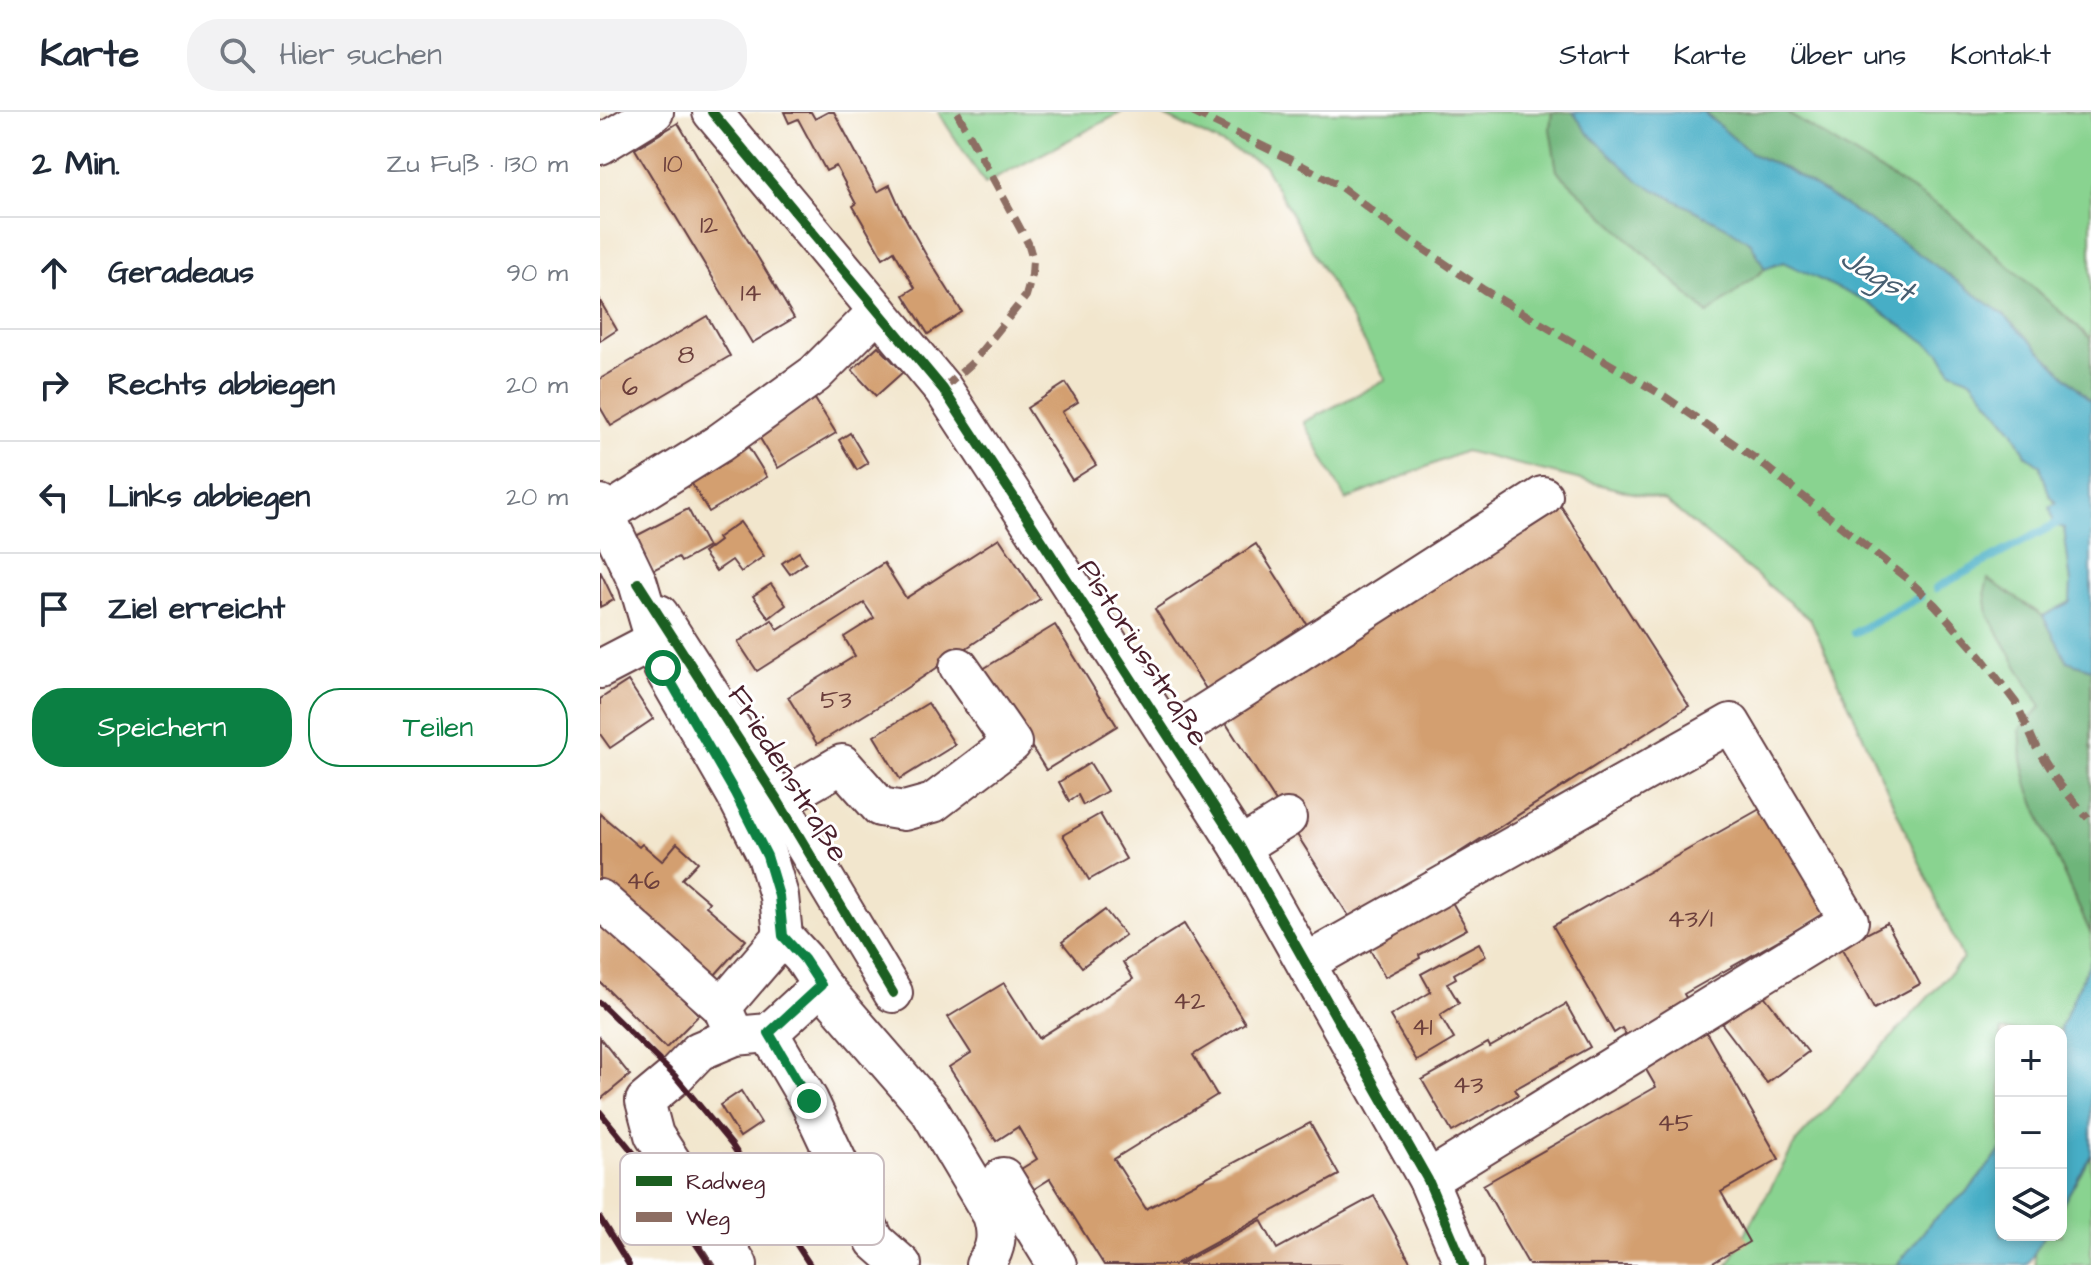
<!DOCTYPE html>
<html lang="de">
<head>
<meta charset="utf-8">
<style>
  :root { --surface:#fff; --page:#f2f2f3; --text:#1f2937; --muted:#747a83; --line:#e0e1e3; --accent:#0b8043 }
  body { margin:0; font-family:"Architects Daughter",sans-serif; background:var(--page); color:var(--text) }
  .controls { position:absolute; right:24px; bottom:24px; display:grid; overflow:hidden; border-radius:16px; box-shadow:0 4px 12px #0003 }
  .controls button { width:72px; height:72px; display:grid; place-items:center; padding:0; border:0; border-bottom:2px solid var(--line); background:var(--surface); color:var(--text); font:40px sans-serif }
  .stop { position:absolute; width:24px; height:24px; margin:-18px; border:6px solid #0b8043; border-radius:50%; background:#fff }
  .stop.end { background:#0b8043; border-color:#fff; box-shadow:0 2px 8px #0008 }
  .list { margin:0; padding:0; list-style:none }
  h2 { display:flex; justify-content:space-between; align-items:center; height:104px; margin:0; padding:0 32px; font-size:34px }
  h2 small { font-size:26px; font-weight:400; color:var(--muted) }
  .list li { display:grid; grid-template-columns:52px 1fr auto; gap:24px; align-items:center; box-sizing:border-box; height:112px; padding:0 32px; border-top:2px solid var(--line) }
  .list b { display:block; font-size:30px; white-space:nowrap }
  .list em { font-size:26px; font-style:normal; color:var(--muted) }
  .actions { display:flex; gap:16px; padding:24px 32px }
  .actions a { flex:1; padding:18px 0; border:2px solid var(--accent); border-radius:32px; text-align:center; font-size:28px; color:var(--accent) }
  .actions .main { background:var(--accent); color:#fff }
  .icon { flex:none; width:44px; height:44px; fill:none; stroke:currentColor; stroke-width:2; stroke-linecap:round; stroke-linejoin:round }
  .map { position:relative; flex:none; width:1491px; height:1153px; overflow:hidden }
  header { display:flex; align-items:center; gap:48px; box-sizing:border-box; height:112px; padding:0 40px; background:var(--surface); border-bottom:2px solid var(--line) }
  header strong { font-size:38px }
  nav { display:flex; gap:44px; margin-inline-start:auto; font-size:28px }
  .search { width:560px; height:72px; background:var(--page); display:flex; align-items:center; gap:20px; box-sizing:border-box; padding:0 28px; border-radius:32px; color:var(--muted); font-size:30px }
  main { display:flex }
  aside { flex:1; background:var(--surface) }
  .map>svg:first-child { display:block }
  .green { fill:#89d390; stroke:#6a795e; stroke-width:2 }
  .forest { fill:#6eb57a; stroke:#5c6a52; stroke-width:2 }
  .water { fill:#46aec6; stroke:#486678; stroke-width:2 }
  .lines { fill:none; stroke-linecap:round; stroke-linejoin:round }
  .stream { stroke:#46aec6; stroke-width:8 }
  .building { fill:#d39f6f }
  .minor-casing { stroke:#633d43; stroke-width:42 }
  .minor { stroke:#fff; stroke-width:38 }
  .rail { stroke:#4a1f2b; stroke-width:6 }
  .quiet { stroke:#8d6e63; stroke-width:8; stroke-dasharray:16 8; stroke-linecap:butt }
  .cycleway-casing { stroke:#fff; stroke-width:15 }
  .cycleway { stroke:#1b5e20; stroke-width:10 }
  .route { stroke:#0b8043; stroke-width:10 }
  .labels { text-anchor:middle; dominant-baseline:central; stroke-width:6; stroke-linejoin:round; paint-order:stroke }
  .number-label { font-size:26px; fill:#6c3f3c }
  .street-label { font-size:30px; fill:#4a1f2b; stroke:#fff }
  .water-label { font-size:32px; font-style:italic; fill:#485f71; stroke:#fff }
  .key { fill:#fff; stroke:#c9bcbf; stroke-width:2 }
  .key-label { font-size:22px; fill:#4a1f2b }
</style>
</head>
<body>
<header>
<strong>Karte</strong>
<div class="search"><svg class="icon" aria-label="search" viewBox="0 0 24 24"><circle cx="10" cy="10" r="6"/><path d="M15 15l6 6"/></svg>Hier suchen</div>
<nav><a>Start</a><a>Karte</a><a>Über uns</a><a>Kontakt</a></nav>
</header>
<main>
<aside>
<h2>2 Min.<small>Zu Fuß · 130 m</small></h2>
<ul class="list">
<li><svg class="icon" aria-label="ahead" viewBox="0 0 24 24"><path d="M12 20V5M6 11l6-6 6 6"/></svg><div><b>Geradeaus</b></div><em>90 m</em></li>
<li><svg class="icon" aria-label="right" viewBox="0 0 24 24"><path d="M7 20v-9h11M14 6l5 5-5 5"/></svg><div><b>Rechts abbiegen</b></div><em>20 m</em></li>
<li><svg class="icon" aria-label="left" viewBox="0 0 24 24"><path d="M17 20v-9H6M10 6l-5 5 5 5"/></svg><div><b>Links abbiegen</b></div><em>20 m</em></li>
<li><svg class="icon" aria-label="arrive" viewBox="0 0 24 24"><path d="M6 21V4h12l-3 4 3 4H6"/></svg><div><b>Ziel erreicht</b></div></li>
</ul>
<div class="actions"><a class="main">Speichern</a><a>Teilen</a></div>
</aside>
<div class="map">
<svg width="1491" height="1153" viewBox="0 0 1491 1153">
  <rect width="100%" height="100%" fill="#fff"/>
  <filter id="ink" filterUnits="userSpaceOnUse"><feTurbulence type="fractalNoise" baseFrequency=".0125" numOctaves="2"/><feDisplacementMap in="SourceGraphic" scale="16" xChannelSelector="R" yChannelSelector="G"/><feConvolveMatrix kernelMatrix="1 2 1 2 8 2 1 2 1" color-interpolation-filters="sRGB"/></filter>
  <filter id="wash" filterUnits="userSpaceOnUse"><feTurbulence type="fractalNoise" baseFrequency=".006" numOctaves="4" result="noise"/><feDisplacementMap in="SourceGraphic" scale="32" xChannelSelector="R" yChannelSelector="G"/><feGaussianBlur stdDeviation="1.8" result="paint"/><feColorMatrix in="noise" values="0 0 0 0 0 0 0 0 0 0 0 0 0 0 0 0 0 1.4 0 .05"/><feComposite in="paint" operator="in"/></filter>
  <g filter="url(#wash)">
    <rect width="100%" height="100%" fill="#f2e6cd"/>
    <g class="green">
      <path d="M338 0H522L385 72Z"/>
      <path d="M556 0H952L950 17 1107 202 1165 157 1183 150 1194 154 1267 190 1341 240 1351 259 1371 267 1413 318 1426 343 1440 353 1449 382 1456 392 1464 416 1471 471 1470 491 1443 504 1388 468V503L1441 595 1428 674 1453 738 1491 822V847L1459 919H1401V1038L1369 1078 1333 1108 1297 1153H1128L1196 1030 1363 847 1211 508 1065 389 865 339 746 388 704 310 786 268 663 52Z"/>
      <path d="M1185 0H1491V227L1348 100Z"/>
      <path d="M1491 1043V1153H1435L1434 1141 1445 1123H1461V1095Z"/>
    </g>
    <g class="forest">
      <path d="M952 0H973L987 20 1151 131 1165 157 1108 202 957 59 950 17Z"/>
      <path d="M1103 0H1185L1348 100 1491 227V289L1404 203 1304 131 1188 58 1152 42Z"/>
      <path d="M1388 467 1443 504 1467 549 1491 557V822L1453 738 1428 674 1422 647 1420 617 1441 595 1388 503 1385 479Z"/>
    </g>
    <g class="water">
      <path d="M973 0H1103L1152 42 1188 58 1304 131 1404 203 1491 289V557L1467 549 1443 504 1470 490 1471 471 1464 416 1454 413 1450 395 1456 391 1449 382 1440 353 1426 343 1413 318 1371 267 1351 259 1340 240 1267 190 1183 150 1165 157 1151 131 1125 114 1040 70 987 20Z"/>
      <path d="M1491 847V1043L1461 1095V919H1459Z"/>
      <path d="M1401 1038V1123H1445L1427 1153H1297L1333 1108 1369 1078Z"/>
    </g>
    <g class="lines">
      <g class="stream">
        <path d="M1336 476 1463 408"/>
        <path d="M1254 521 1320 485"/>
      </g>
    </g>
    <g id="blocks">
      <g class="building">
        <path d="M184 0H211L215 7 228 0H234L277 80 290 73 302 100 326 143 362 200 328 222 304 183 315 176 294 139 283 146 253 94 256 92 236 54 226 59 198 7 189 11Z"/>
        <path d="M78 11 194 206 152 231 35 37Z"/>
        <path d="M0 189 17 218 0 229Z"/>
        <path d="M107 204 130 244 11 314 0 295V267Z"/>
        <path d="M278 234 303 260 276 284 252 258Z"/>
        <path d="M466 271 478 290 462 300 496 353 472 368 427 296Z"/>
        <path d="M215 287 236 321 178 356 158 323Z"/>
        <path d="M250 321 268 351 257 358 239 328Z"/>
        <path d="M146 331 167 365 109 400 89 367Z"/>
        <path d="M959 391 1089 594 752 809 622 605Z"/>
        <path d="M88 397 108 435 81 450 78 445 53 458 36 424Z"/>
        <path d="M140 410 164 444 141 460 132 448 116 459 103 441 119 429 117 426Z"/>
        <path d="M399 426 440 487 284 591 217 632 188 585 255 544 244 525 274 506 264 491 157 559 138 530 172 508 178 518 284 451 306 486Z"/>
        <path d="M656 432 709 516 608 580 555 497Z"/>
        <path d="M199 440 206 451 190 462 182 451Z"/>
        <path d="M0 459 14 488 0 495Z"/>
        <path d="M171 472 186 493 169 506 153 484Z"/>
        <path d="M455 513 517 614 446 658 383 557Z"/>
        <path d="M28 569 53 607 10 636 0 622V587Z"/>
        <path d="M328 591 355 633 300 667 274 624Z"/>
        <path d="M490 651 507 679 483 693 478 683 469 689 459 670Z"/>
        <path d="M1167 693 1228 800 1084 882 1179 1047 1121 1080 1149 1130 1109 1153H929L883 1073 1056 975 1022 916 1014 921 953 814Z"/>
        <path d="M0 702 39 735 42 732 62 749 77 731 98 750 82 767 109 790 106 794 146 828 114 864 0 772Z"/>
        <path d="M500 702 526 747 489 768 463 723Z"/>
        <path d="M852 790 867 817 819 843 820 846 785 865 768 834Z"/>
        <path d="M505 798 525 823 482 855 462 830Z"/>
        <path d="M0 805 99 903 66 936 0 870Z"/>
        <path d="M1287 811 1320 872 1274 897 1241 835Z"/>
        <path d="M584 812 645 911 593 943 617 983 514 1047 546 1097 710 1011 739 1063 574 1153H504L450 1067 434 1077 421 1057 437 1047 418 1015 396 1029 349 955 371 941 348 905 404 871 439 926 533 867 523 850Z"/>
        <path d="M879 831 886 844 854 862 856 866 847 871 859 891 840 903 854 927 817 949 790 904 831 880 821 862Z"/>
        <path d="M1162 881 1208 940 1167 971 1122 912Z"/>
        <path d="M966 892 990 935 915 977 918 983 852 1020 822 968 888 931 890 935Z"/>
        <path d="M0 926 30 963 1 987 0 985Z"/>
        <path d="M141 979 161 1011 140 1025 120 993Z"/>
        <path d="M774 1084 812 1153H578L661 1108 677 1137Z"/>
      </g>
    </g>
  </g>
  <g filter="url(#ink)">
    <use href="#blocks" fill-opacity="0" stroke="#633d43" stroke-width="2"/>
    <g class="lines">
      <g class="minor-casing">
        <g id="minor">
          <path d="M112 0 343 277 417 390 640 735 828 1068 864 1153"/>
          <path d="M0 33 54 0"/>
          <path d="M0 392 38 471 63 556 135 681 167 744 179 784 183 824 204 847 221 873 330 999 392 1103C398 1122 397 1136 385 1153"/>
          <path d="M6 402 118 332 215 262 278 199"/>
          <path d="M59 502 178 689 293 881"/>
          <path d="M0 557 54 529"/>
          <path d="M569 624 943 384"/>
          <path d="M178 689 242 652 280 695 304 699 333 691 412 631 359 555"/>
          <path d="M640 735 687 706"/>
          <path d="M0 787 122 895 135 924"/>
          <path d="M706 851 1131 611 1249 809 828 1068"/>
          <path d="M122 895 183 824"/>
          <path d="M169 921 209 989 275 1129 302 1153"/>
          <path d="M403 1065 457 1153"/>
          <path d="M138 1153 54 1023 45 989 75 964 99 939 135 924 169 921 221 873"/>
        </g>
      </g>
      <use href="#minor" class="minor"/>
      <g class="rail">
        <path d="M0 891 75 964 132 1033 210 1153"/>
        <path d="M0 1000 45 1055 110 1153"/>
        <path d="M0 1106 29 1153"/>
      </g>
      <g class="quiet">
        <path d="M592 0 697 51 737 72 809 127 884 178 1064 284 1156 347 1305 465 1335 493 1381 545 1416 591 1436 635 1460 673 1488 706"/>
        <path d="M343 277 371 252 426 184 432 163 433 148 428 131 357 0"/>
      </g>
      <g class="cycleway-casing">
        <g id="cycleway">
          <path d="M112 0 343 277 417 390 640 735 828 1068 864 1153"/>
          <path d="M38 471 178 689 293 881"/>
        </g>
      </g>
      <use href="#cycleway" class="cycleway"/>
    </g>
  </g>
  <g class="lines" filter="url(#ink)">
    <path class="route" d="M63 556 135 681 167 744 179 784 183 824 204 847 221 873 169 921 209 989"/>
  </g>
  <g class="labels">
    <g class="number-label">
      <text x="73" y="52">10</text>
      <text x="109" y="113">12</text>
      <text x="151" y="181">14</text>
      <text x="86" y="243">8</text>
      <text x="30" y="275">6</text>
      <text x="236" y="588">53</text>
      <text x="43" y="769">46</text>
      <text x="1090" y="807">43/1</text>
      <text x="589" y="889">42</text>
      <text x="822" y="915">41</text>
      <text x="868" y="973">43</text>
      <text x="1075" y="1011">45</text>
    </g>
    <g class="street-label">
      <text transform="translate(543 541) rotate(57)">Pistoriusstraße</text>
      <text transform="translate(188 662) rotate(58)">Friedenstraße</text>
    </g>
    <g class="water-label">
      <text transform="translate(1277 163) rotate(30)">Jagst</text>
    </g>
  </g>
  <rect x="20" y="1041" width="264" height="92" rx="12" class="key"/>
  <rect x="36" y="1064" width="36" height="10" fill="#1b5e20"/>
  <rect x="36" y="1100" width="36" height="10" fill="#8d6e63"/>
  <g class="key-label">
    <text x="86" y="1077">Radweg</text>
    <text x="86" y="1113">Weg</text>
  </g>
</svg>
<div class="controls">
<button>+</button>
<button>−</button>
<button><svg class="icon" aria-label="layers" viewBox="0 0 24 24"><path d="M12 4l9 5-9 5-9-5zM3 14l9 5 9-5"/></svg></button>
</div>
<div class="stop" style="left:63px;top:556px"></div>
<div class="stop end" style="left:209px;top:989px"></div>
</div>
</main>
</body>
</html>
